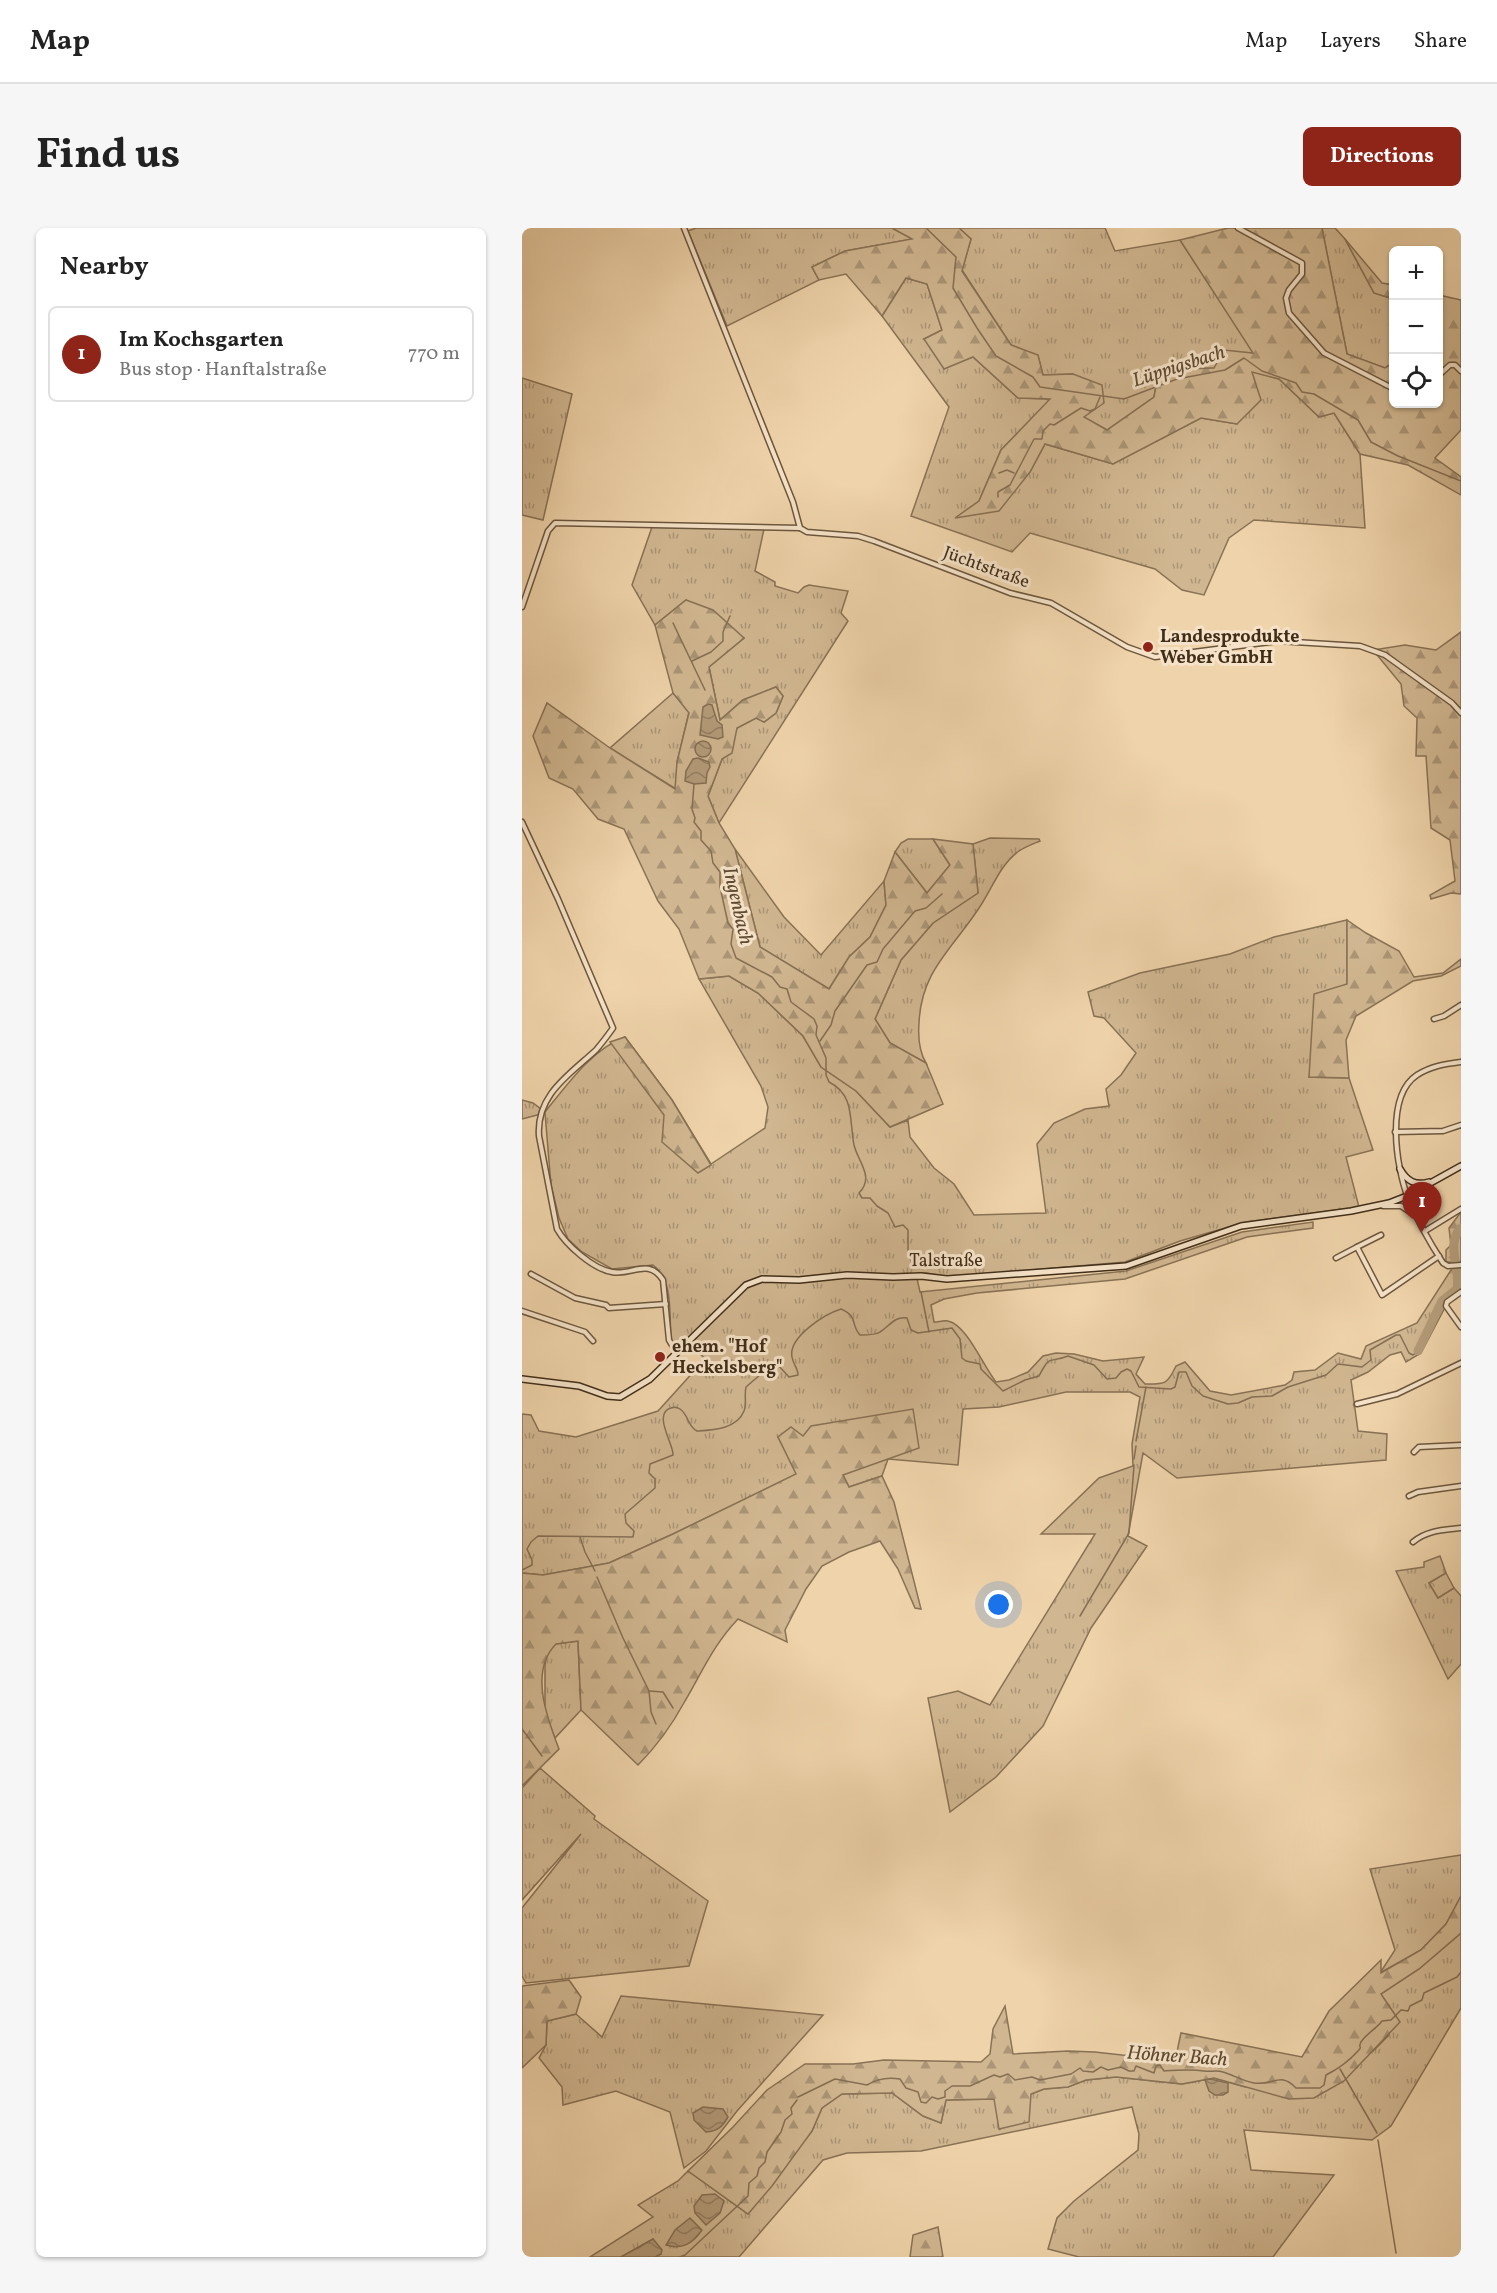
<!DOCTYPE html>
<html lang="en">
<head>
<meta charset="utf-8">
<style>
  :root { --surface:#fff; --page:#f6f6f6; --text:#222; --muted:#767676; --line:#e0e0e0; --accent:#8f2418 }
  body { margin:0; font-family:Vollkorn,serif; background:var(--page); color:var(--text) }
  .controls { position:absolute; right:18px; top:18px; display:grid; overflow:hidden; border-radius:9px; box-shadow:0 2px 4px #0004 }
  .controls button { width:54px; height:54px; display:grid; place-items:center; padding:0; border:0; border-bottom:2px solid var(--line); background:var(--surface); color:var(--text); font:30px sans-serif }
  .you { position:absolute; left:477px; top:1377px; width:21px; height:21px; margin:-15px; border:4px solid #fff; border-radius:50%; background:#1a73e8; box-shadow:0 0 0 9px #1a73e833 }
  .badge { display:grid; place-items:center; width:39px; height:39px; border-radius:50%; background:var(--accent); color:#fff; font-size:20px; font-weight:700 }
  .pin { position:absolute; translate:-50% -50px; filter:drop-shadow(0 2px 3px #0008) }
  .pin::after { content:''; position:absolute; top:32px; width:21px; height:18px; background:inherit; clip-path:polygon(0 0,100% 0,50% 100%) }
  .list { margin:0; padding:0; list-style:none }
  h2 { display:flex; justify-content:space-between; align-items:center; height:78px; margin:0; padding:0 24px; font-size:26px }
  h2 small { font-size:20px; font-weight:400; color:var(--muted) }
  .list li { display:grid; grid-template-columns:39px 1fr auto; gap:18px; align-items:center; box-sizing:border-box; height:96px; margin:0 12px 12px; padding:0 12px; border:2px solid var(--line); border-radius:9px }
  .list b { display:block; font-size:22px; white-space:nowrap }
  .list p { margin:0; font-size:20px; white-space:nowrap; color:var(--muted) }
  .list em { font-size:20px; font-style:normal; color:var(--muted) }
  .icon { flex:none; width:33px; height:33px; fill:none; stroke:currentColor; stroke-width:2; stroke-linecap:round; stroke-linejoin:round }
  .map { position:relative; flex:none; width:939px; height:2029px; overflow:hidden; border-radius:9px }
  header { display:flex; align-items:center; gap:36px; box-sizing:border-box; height:84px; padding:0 30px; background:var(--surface); border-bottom:2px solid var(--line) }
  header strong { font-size:28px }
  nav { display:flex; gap:33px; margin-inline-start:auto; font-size:21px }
  .intro { display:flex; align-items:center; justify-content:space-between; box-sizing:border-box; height:144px; padding:0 36px }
  h1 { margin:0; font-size:42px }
  .button { padding:15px 27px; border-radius:9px; background:var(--accent); color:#fff; font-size:21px; font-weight:700 }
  main { display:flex; gap:36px; padding:0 36px }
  aside { flex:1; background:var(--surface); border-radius:9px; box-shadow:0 2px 4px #0004 }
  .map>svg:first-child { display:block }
  .grass { fill:url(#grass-tufts); stroke:#897255; stroke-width:1.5 }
  .forest { fill:url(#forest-firs); stroke:#897255; stroke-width:1.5 }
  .park { fill:url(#park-crowns); stroke:#897255; stroke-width:1.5 }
  .water { fill:url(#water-waves); stroke:#866f53; stroke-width:1.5 }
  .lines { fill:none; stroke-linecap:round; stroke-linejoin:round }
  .stream { stroke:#866f53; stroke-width:1.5 }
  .river { stroke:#b49b79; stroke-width:9 }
  .minor-casing { stroke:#6c573d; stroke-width:7 }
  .secondary-casing { stroke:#412e19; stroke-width:8 }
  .minor { stroke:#f5e2c8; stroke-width:4 }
  .secondary { stroke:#f5e2c8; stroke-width:5 }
  .poi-dot { fill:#8f2418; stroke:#f5e2c8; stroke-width:2 }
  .labels { text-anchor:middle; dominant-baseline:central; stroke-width:6; stroke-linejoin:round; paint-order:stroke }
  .street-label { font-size:18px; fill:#412e19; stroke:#f5e2c8 }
  .poi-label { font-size:18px; font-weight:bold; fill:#412e19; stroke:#f5e2c8; text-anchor:start }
  .water-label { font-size:20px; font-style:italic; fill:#5e4931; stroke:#f5e2c8 }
</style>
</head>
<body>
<header>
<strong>Map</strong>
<nav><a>Map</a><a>Layers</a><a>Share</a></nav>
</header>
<div class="intro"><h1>Find us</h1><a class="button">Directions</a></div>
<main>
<aside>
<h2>Nearby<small></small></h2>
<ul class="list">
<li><span class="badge">1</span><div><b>Im Kochsgarten</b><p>Bus stop · Hanftalstraße</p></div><em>770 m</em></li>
</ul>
</aside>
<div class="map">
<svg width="939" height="2029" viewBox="0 0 939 2029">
  <defs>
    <pattern id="grass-tufts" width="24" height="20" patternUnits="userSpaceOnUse" patternTransform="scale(1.5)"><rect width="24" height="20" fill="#d1b791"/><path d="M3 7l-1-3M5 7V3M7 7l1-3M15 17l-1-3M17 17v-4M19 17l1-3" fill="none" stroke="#ab9576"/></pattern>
    <pattern id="forest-firs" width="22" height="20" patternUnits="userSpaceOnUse" patternTransform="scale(1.5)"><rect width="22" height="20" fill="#d1b791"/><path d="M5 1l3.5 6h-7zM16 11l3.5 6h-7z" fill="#ab9576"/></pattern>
    <pattern id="park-crowns" width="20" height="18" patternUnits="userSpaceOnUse" patternTransform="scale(1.5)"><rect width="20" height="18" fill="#d1b791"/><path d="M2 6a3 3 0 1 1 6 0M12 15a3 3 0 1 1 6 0" fill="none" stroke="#ab9576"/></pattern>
    <pattern id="water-waves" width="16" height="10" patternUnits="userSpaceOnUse" patternTransform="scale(1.5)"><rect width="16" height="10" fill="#b49b79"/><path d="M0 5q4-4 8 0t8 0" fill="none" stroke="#947f62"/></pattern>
  </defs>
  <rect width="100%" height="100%" fill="#efd3aa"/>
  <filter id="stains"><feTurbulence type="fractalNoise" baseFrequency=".00333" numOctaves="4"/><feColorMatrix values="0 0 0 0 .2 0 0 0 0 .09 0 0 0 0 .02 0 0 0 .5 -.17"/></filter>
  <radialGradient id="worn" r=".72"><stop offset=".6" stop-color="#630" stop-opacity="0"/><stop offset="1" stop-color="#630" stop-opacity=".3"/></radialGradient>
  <g class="grass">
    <path d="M174 0H370L391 11 323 23 290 39 297 52 205 98 166 3Z"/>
    <path d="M437 0H583L593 23 658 12 732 125 692 140 637 142 632 169 585 202 561 189 551 146 521 147 516 128 489 117 440 42 449 11Z"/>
    <path d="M800 0H813L823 11 852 65 871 71V135L863 140 825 126Z"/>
    <path d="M384 50 405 56 420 102 402 111 451 129 496 170 529 171 479 222 457 273 435 289 508 244 523 216 591 236 679 190 715 196 730 143 757 151 797 189 812 185 838 226 843 300 732 292 707 310 682 367 660 362 633 341 508 305 490 324 389 288 427 179 360 88Z"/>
    <path d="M0 150 50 166 21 292 0 287Z"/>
    <path d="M130 299 242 301 233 343 253 354V358L276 365 282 359 287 357 326 363 319 385 326 393 197 595 186 568 200 531 215 500 234 490 242 494 254 485 261 468 254 459 221 472 198 492 187 439 222 410 164 372 133 397 110 357Z"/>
    <path d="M151 465 167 484 155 534 154 561 88 520Z"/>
    <path d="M468 610 517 611 518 613C511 616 503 619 497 623 477 637 469 664 455 683 429 722 399 744 397 795 396 808 397 823 404 835L368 815 353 791 379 732 411 695 456 665 451 616Z"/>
    <path d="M386 611H411L428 637 405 665 373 624 379 615Z"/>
    <path d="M213 621 262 689 299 727 362 653 364 677 348 709 327 729 307 761 238 719Z"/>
    <path d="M825 692V756L787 849 827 850 851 922 824 929 837 979 724 994 658 1013 603 1034 428 1049 404 1045 394 1046 398 1064 604 1043 720 1004 791 994V1000L725 1009 603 1051 455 1065 422 1071 409 1077 412 1094C416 1094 422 1092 426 1093 445 1097 461 1138 474 1154L487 1152 506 1144 521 1128 534 1125 552 1126 581 1133 622 1129 614 1146 623 1156C643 1156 645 1157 654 1138L663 1134 688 1163 709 1167 763 1157 770 1152 772 1144 793 1142 816 1125 839 1131 844 1118 895 1095 929 1042 937 1041 938 1058 927 1072 899 1125 884 1134 879 1124 868 1127 846 1144 829 1152 836 1203 865 1206 864 1232 655 1250 621 1225 606 1308 625 1318 569 1400 521 1498 474 1549 428 1584 406 1470 436 1463 468 1477 573 1306H519L577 1250 611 1238 610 1216 618 1169 608 1164H544L477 1179 441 1181 436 1237 366 1231 360 1248 327 1259 321 1247 281 1208 256 1209 275 1246 151 1306 87 1335 21 1347 0 1345V1186L9 1187 17 1203 54 1209 136 1183 183 1131 168 1115 155 1117 149 1112C147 1088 152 1052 131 1037L90 1041 60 1024 46 1011 37 990 29 957 23 885 0 891V872L11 875 23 884C45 857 70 821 103 809L150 872 189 936 243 900 246 879 239 858 177 751 207 748 236 765 281 808 299 839 334 863 368 899 386 892 388 909 412 940 432 956 452 987 524 985 515 916 532 895 563 881 587 878 584 861 599 847 614 825 582 790 572 788 566 764 618 745 708 726 752 709Z"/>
    <path d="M918 1328 924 1345 907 1355 916 1370 932 1360 939 1368V1436L926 1451 874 1343 902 1339V1334Z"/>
    <path d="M56 1413 59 1482 33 1510 23 1485V1437L25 1424 33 1416Z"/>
    <path d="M18 1540 73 1588 72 1591 186 1673 167 1738 4 1755 0 1748V1680L59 1606 0 1672V1560Z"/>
    <path d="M939 1627V1668L924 1696 899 1722 858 1745 873 1722 848 1641Z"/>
    <path d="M939 1705V1780L869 1898 850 1912 722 1902 729 1942 812 1947 751 2029H557L526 2021 535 1990 552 1973 616 1922 617 1906 610 1879 399 1923 325 1925 301 1932 217 2029H133L139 2026 131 2011 99 2029H68L131 1989 116 1977 156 1953 166 1943 226 1986 290 1903 300 1880 320 1866 370 1865 401 1888 419 1895 424 1872 473 1871 478 1901 509 1866 522 1861 546 1859 564 1852 594 1849 660 1856 692 1850 723 1859 851 1823 867 1807 858 1766 897 1741Z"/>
    <path d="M99 1768 301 1787 215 1883 184 1923 162 1940 148 1884 94 1863 41 1877 40 1859 17 1830 24 1817 25 1793 54 1786 80 1809Z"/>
  </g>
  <g class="forest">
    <path d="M370 0H437L449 11 440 43 489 117 516 127 521 147 551 146 580 157 582 175 562 189 585 202 632 169 637 142 692 140 702 122 731 125 658 12 706 0H800L825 126 863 140 871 135 872 176H916L917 67 939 72V202L913 230 939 249V267L886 237 838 226 812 185 797 189 757 151 730 144 739 172 715 196 679 190 591 236 523 216 508 244 477 283 433 290 457 273 479 222 528 171 496 170 451 129 422 141 402 111 420 102 405 56 384 50 360 88 324 46 297 52 290 39 323 23 390 11Z"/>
    <path d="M823 11 860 55 871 57V71L852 65Z"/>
    <path d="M164 372 191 382 222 410 187 439 198 492 221 472 254 459 261 468 254 485 242 494 234 490 215 500 210 525 200 531 186 568 197 595 213 621 238 719 307 761 327 729 348 709 364 677 362 653 373 624 405 665 428 637 411 611 451 616 456 665 411 695 379 732 353 791 368 815 404 835 421 876 368 899 334 863 299 839 281 808 236 765 207 748 177 751 157 701 136 673 102 601 76 591 51 561 27 550 11 508 25 475 88 520 153 561 155 534 167 485 151 465 133 397Z"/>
    <path d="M939 404V666L929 665 909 671 908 667 933 653 928 612 909 600 904 528H894L895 490 882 478 879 456 851 422 883 417 914 422Z"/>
    <path d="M825 692 844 705 877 723 892 749 921 745 939 731V738L919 748 891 753 834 788 824 812 827 850 787 849 792 766 825 756Z"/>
    <path d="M103 809 150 872 189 937 176 945 140 914 142 887 88 814Z"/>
    <path d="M939 984V1032L938 1034H924V1022L929 1017 927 1000Z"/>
    <path d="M391 1181 397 1220 321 1247 327 1259 360 1248 372 1274 399 1381 393 1380 376 1341 358 1313 327 1324 300 1338 284 1361 263 1402 265 1414 216 1391C192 1416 180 1444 163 1473 150 1497 135 1518 116 1537L59 1482 56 1413 34 1416C7 1443 25 1490 37 1521L0 1558V1345L21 1347 87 1335 151 1306 274 1246 256 1209 269 1199 281 1208 289 1198Z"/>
    <path d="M939 1668V1705L897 1741 859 1766 878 1794 822 1853 792 1870 767 1871 692 1850 660 1856 594 1849 564 1852 546 1859 522 1861 509 1866 507 1894 477 1901 472 1871 424 1872 419 1895 401 1888 370 1865 320 1866 300 1880 290 1903 250 1958 226 1986 166 1943 211 1899 245 1862 283 1836H331L362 1832 459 1834 468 1826 471 1801 483 1778 491 1826 546 1823 573 1824 653 1833 659 1805 780 1829 807 1783 859 1732V1745L899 1722 924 1696Z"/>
    <path d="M47 1752 59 1769 54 1786 25 1793 24 1817 0 1840V1758Z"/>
    <path d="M416 1999 421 2029H388L391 2007Z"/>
  </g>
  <path class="park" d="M924 1345 932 1360 916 1370 907 1355Z"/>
  <g class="water">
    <path d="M186 476 190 477 195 493 200 497 201 509 196 511 178 507 181 479Z"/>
    <circle cx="181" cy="521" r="8"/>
    <path d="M176 530 187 534 188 539 185 545 184 555 172 556 163 553 164 543 171 531Z"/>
    <path d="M688 1851 706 1855V1864L701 1867H693L687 1863 683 1852Z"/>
    <path d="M181 1879 201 1881 206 1889C200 1899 196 1903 184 1904L172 1892 171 1885Z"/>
    <path d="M193 1966 202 1973 198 1985 184 1997 173 1985 172 1978 180 1967Z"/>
    <path d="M168 1990 180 2002C170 2016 160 2022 144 2017L153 2002Z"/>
    <path d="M131 2011 140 2022 139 2026 133 2029H99Z"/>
  </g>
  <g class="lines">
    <g class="stream">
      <path d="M404 0 434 29 431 60 455 100 474 128 511 149 518 159 602 171 655 151 703 142 722 130 740 143 774 155 780 164 792 166 836 192 849 214 876 228 939 253"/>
      <path d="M477 245 485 242 492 245"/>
      <path d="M476 269V264L488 257 512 211H520L521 203 528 196 532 197 559 180 568 183 573 181 578 169"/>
      <path d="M151 395 183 462"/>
      <path d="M170 433 189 424 201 413V404L208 388"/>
      <path d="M172 556 170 581 173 590 172 594 179 603V612L189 623 191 635 198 644V659L206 695 211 701 209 716 214 730 250 749 258 759 265 761 269 774 292 791 295 798 294 807 304 830V847L307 854C333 867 327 892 332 917 336 934 353 949 337 965L340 970H348L355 978 366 985 373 999 381 997 386 1002V1023L391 1040"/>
      <path d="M298 813 309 797 313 783 345 737 355 734 361 721 393 683 404 680 420 666"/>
      <path d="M399 1064 407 1104"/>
      <path d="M614 1213 624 1159"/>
      <path d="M612 1231 614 1218"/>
      <path d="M58 1309 63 1324 73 1343"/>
      <path d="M0 1342 10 1337V1332L5 1321 9 1314 16 1308 111 1309 112 1303 104 1295 103 1286 133 1260V1251L127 1245 128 1236 151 1227C152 1217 130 1185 149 1180 152 1179 155 1179 158 1181 167 1187 165 1198 175 1203 191 1202 215 1201 222 1183 225 1176 222 1167 224 1159L239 1146 245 1135 255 1136 267 1149 276 1147C276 1140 271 1136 270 1129 266 1109 303 1086 319 1081 337 1089 328 1096 338 1107 344 1107 354 1107 358 1104 368 1098 372 1088 385 1090L389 1102 396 1105 430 1100 438 1111 440 1130 444 1133 458 1136 459 1141 481 1163 503 1152 517 1148C529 1125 526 1136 546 1128L572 1137 585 1151 594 1150 599 1144 605 1141 609 1143 617 1159 649 1161 653 1159 657 1144H664L670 1158 681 1168 706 1176 716 1175 730 1169 750 1168 766 1159 804 1147 816 1136 840 1139 849 1132 848 1122 874 1107H878L887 1125 891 1127 896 1123"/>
      <path d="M75 1349 101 1410 127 1463 129 1484 134 1496"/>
      <path d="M558 1388 607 1305 612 1237"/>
      <path d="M127 1463 141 1464 151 1480"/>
      <path d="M0 1501 20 1528"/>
      <path d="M818 1841 855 1905"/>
      <path d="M276 1869 313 1851 345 1857C356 1850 366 1849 378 1851L384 1860 396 1864 399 1874 404 1875 410 1869 416 1871 423 1869V1863L430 1858H448L472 1847 478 1849 486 1846 493 1852 510 1849 518 1852 549 1846 558 1840 561 1843 571 1844 579 1839 586 1842 599 1839 607 1843H612L614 1838 632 1845 634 1838 638 1837 642 1843C656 1842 668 1841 682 1843 689 1844 695 1842 701 1844 711 1847 721 1853 732 1855 752 1858 758 1843 774 1860H798L802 1857 804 1847C816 1841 827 1833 836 1823 842 1817 835 1822 839 1814 844 1806 854 1801 860 1793L869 1792 879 1782 886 1783 888 1778 900 1772 902 1765 935 1749 939 1744"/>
      <path d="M856 1912 874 2025"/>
      <path d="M158 2029 163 2027 226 1968 227 1955 235 1948 237 1940 243 1934 245 1924 259 1904 263 1892 270 1886 269 1880 275 1872"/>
    </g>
    <path class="river" d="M896 1123 920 1073 935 1061C939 1042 923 1015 939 1000"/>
    <g class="minor-casing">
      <g id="minor">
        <path d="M162 0 271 274 278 300"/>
        <path d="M716 0 780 35V46L767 62 764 70 767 85 802 125 872 161"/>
        <path d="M916 148 928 137H933L939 143"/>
        <path d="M0 379 26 303 33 295 278 300 285 304 336 308 352 313 488 365 529 375 605 419 633 429 756 413 838 418 863 427 930 475 939 485"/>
        <path d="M0 594 36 671 91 800C86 807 80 815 74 822 47 847 14 867 17 908L35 1001C44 1017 71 1041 90 1044 110 1048 126 1029 141 1052L147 1112 154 1124"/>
        <path d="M912 791 922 788 939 777"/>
        <path d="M939 834C923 836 909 838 895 847 863 868 874 939 886 970 895 992 908 1015 921 1035L926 1038 939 1037"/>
        <path d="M873 904 921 903 939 897"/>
        <path d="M861 978H879L893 987"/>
        <path d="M903 1003 939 981"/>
        <path d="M835 1019 859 1007"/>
        <path d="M814 1030 835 1019 860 1067 917 1028"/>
        <path d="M9 1046 53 1070 84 1077 87 1080 144 1076"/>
        <path d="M939 1064 925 1074 924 1078 939 1099"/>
        <path d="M0 1083 63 1104 71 1113"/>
        <path d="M835 1176 875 1166 939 1135"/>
        <path d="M892 1224 897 1219 939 1217"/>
        <path d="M887 1268 896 1264 939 1258"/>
        <path d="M891 1314C905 1302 922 1302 939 1300"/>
      </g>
    </g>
    <g class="secondary-casing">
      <g id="secondary">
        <path d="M878 941C885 953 893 958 907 954"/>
        <path d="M0 1151 57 1158 85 1168 98 1169 128 1151 224 1057 240 1051 277 1052 325 1047 371 1049 399 1048 425 1051 604 1038 719 998 829 983 867 975 885 968 939 938"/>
      </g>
    </g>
    <use href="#minor" class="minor"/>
    <use href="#secondary" class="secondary"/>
  </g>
  <g class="poi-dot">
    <circle cx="626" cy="419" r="6"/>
    <circle cx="138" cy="1129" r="6"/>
  </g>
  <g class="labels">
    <g class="street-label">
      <text transform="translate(464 340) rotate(20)">Jüchtstraße</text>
      <text x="424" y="1033">Talstraße</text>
    </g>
    <g class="poi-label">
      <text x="638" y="409">Landesprodukte<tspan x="638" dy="21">Weber GmbH</tspan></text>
      <text x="150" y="1119">ehem. "Hof<tspan x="150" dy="21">Heckelsberg"</tspan></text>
    </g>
    <g class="water-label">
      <text transform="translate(657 139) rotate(-18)">Lüppigsbach</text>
      <text transform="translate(215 678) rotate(77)">Ingenbach</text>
      <text transform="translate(655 1829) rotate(4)">Höhner Bach</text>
    </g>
  </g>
  <rect width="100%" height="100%" filter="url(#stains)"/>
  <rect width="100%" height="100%" fill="url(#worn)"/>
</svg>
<div class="controls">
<button>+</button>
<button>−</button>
<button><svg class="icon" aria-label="locate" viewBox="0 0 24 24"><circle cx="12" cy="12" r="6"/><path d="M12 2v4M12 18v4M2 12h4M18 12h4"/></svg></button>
</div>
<div class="you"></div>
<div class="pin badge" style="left:900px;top:1004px">1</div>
</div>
</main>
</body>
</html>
